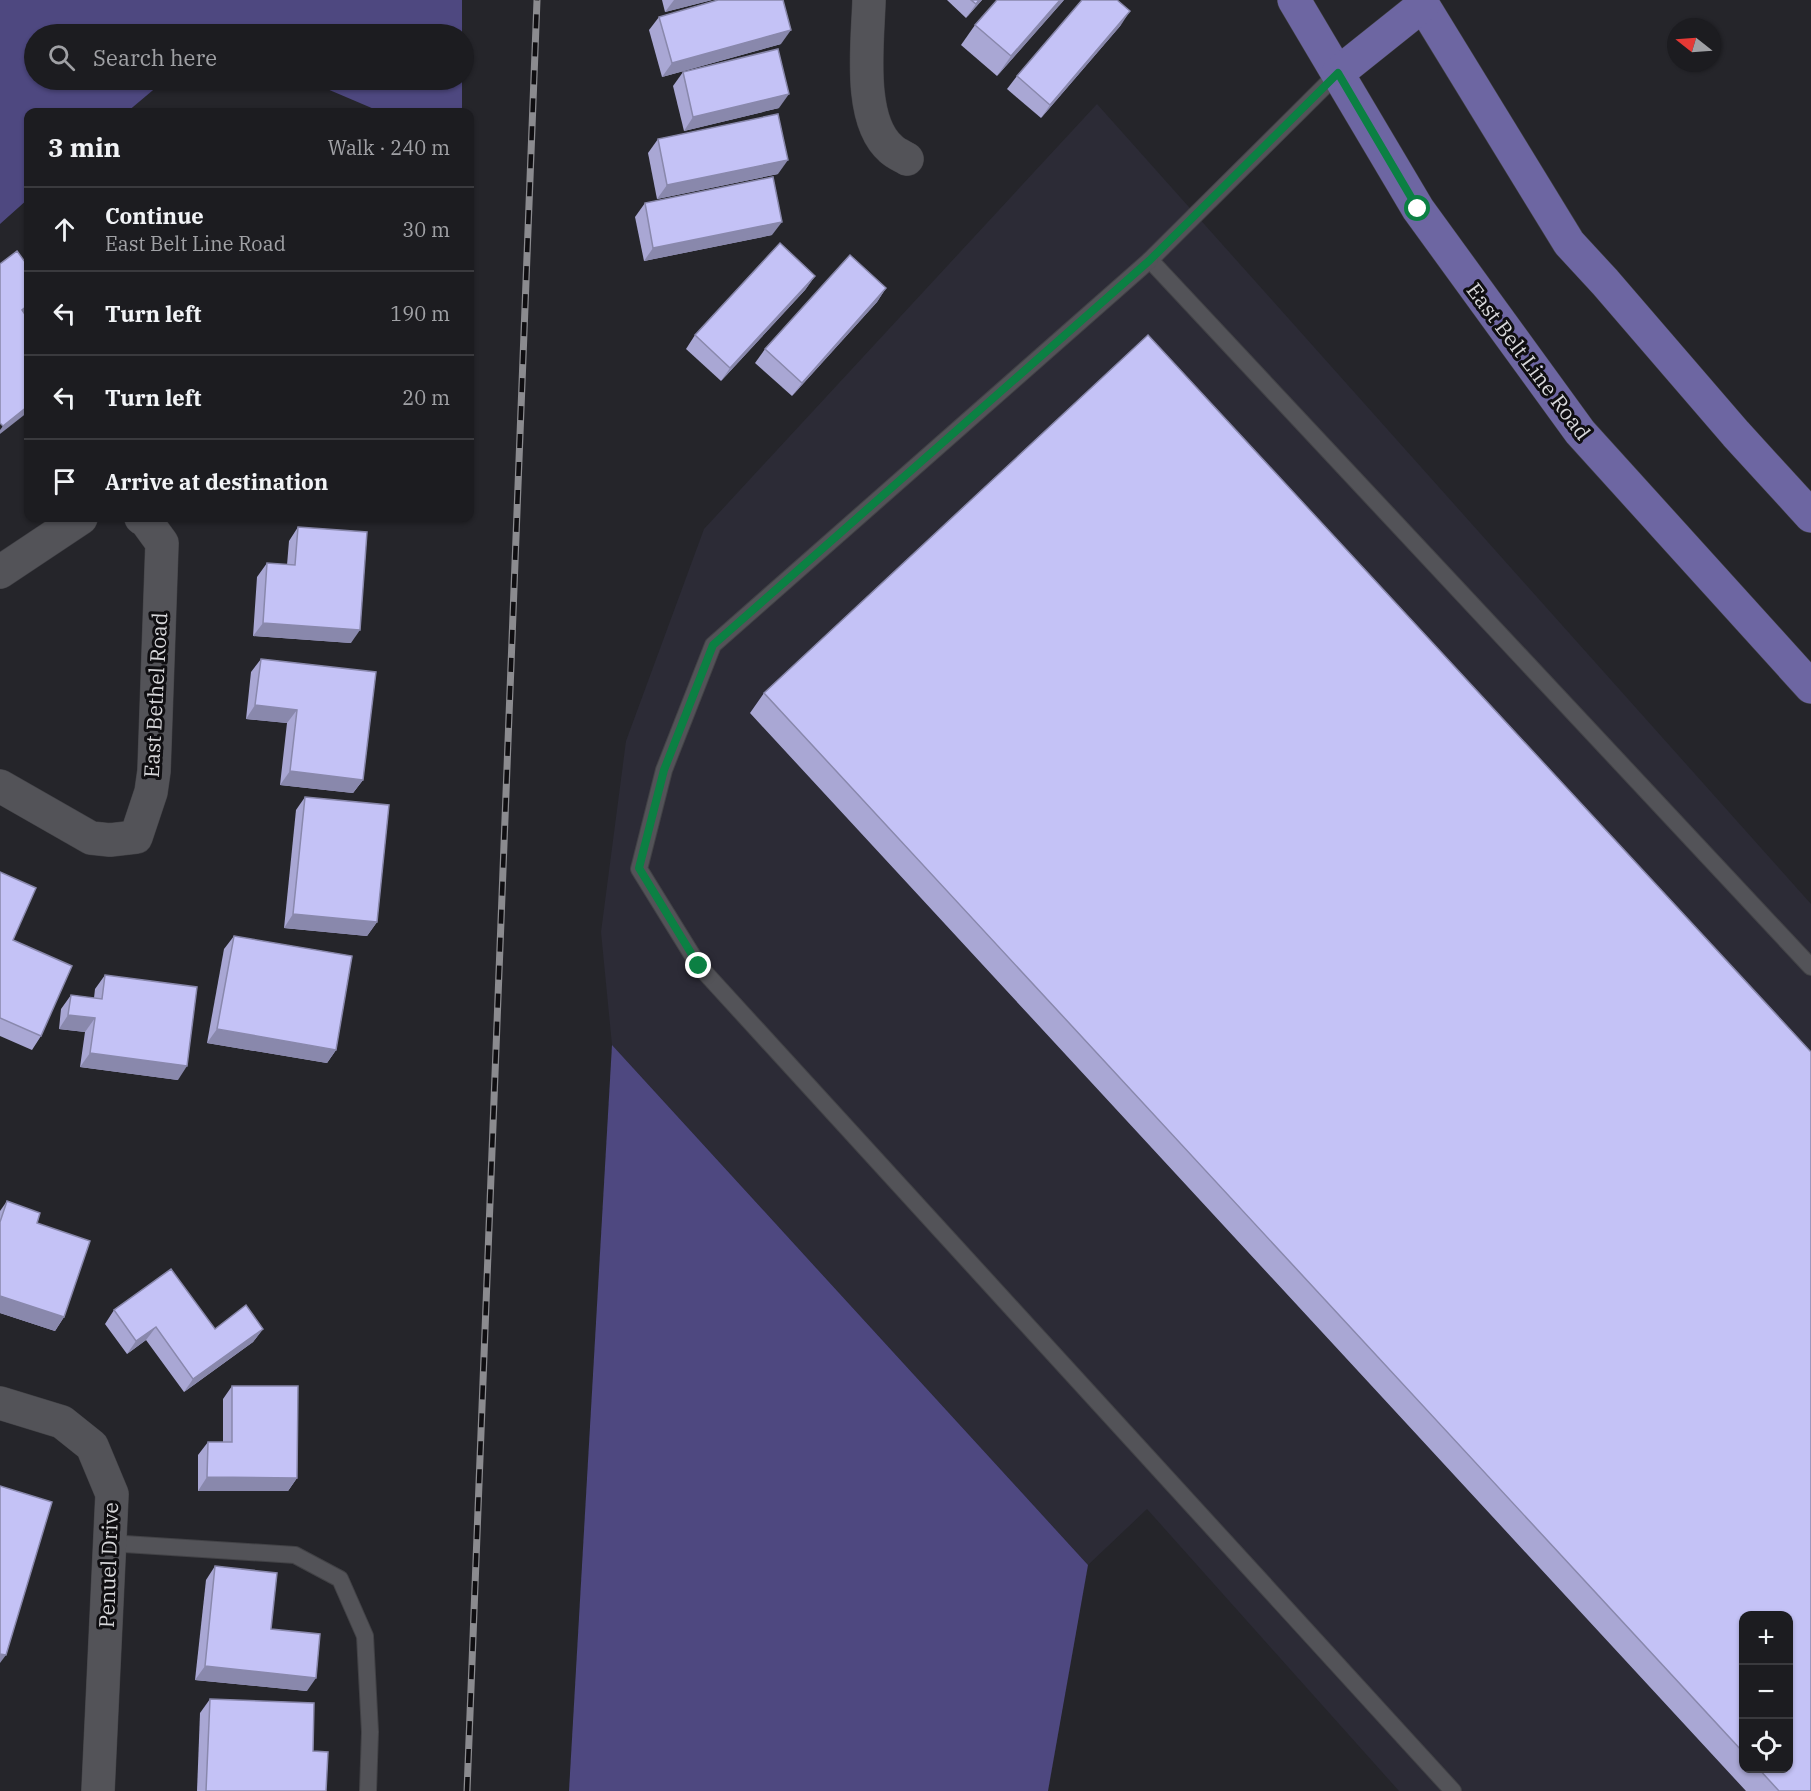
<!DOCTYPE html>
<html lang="en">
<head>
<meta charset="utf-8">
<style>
  :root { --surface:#1c1c20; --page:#252529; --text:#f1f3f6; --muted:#a0a1a5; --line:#3a3a3e }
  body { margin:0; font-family:"IBM Plex Serif",serif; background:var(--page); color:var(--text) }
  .controls { position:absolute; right:18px; bottom:18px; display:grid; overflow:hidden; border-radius:12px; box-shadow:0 2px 4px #0004 }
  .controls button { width:54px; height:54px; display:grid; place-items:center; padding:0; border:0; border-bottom:2px solid var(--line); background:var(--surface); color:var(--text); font:30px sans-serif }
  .compass { position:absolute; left:1667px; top:18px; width:54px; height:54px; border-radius:50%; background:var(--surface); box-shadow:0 2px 4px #0004; rotate:287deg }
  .stop { position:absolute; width:18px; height:18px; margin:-14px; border:4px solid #0b8043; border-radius:50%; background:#fff }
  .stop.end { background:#0b8043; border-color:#fff; box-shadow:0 2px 6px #0008 }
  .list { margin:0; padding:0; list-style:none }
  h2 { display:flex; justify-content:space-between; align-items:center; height:78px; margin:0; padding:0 24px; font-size:26px }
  h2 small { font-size:20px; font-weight:400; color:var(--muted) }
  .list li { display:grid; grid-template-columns:39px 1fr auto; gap:18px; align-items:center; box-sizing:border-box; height:84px; padding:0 24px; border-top:2px solid var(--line) }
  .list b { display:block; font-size:22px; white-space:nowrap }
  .list p { margin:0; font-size:20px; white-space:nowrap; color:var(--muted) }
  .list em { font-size:20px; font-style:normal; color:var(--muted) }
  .icon { flex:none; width:33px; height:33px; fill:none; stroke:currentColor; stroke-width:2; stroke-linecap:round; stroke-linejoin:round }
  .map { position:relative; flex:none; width:1811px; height:1791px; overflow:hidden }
  .search { position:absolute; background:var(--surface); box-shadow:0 2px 4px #0004; left:24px; top:24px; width:450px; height:66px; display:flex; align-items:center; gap:15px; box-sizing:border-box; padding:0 21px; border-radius:33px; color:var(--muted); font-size:22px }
  .panel { position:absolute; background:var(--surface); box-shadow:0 2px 4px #0004; left:24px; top:108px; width:450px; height:414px; border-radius:12px }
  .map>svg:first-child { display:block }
  .built { fill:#2c2b36; fill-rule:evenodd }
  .forest { fill:#4e4880 }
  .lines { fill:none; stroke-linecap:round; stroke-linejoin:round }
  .service-casing { stroke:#424246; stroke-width:18 }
  .minor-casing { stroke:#424246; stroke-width:34 }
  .primary-casing { stroke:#424246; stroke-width:34 }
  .service { stroke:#535358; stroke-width:16 }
  .minor { stroke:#535358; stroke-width:33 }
  .primary { stroke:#6d66a2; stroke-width:33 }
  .rail-casing { stroke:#8b8b8f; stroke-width:7 }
  .rail { stroke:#0f0e11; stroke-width:4.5; stroke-dasharray:14; stroke-linecap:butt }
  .wall { fill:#a9a7d4; fill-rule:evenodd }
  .shaded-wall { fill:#8988ac }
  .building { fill:#c4c2f6; stroke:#8988ac; stroke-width:1.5 }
  .route { stroke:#0b8043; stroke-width:8 }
  .labels { text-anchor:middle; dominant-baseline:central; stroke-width:6; stroke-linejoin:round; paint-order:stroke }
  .street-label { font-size:21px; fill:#d7d7da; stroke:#0f0e11 }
</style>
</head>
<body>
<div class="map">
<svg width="1811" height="1791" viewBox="0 0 1811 1791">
  <rect width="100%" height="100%" fill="#25252a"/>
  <path class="built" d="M1097 104 1811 904V1791H1399L1147 1509 1088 1565 612 1045 601 932 626 741 704 529ZM1744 1616H1788V1768H1744Z"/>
  <g class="forest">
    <path d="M0 0H462V34H34V80H165L127 112H28V199L0 224Z"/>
    <path d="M306 80H462V112H381Z"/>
    <path d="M612 1045 1088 1565 1048 1791H569Z"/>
  </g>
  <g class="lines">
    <g class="service-casing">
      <g id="service">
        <path d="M1338 73 1150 260 1811 967"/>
        <path d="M1150 260 713 645 664 770 639 869 699 966 1453 1791"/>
        <path d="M109 1543 295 1555 340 1579 365 1636 370 1732 368 1791"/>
      </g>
    </g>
    <g class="minor-casing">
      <g id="minor">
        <path d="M869 0C868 40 857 120 891 149 895 153 902 156 907 159"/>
        <path d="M0 572 81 518"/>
        <path d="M0 786 91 838 110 840 136 837 151 792 154 771 162 543 146 521 141 518"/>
        <path d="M0 1403 62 1422 92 1446 112 1494 98 1791"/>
      </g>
    </g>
    <g class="primary-casing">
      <g id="primary">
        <path d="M1294 0 1418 209 1580 432 1811 687"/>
        <path d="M1420 0 1569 243 1605 282 1736 434 1811 516"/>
        <path d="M1338 73 1423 5"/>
      </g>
    </g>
    <use href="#service" class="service"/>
    <use href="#minor" class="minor"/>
    <use href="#primary" class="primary"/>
    <g class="rail-casing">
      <path id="rail" d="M467 1791 537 0"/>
    </g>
    <use href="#rail" class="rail"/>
  </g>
  <g class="wall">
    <path d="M662 0H712L665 12Z"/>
    <path d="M947 0H982L966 18Z"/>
    <path d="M1064 0 997 76 961 45 975 25Z"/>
    <path d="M659 17 781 44 662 77 649 30Z"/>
    <path d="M1121 25 1041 118 1007 89 1017 76Z"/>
    <path d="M683 72 779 108 684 131 673 86Z"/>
    <path d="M658 139 778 174 657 199 648 153Z"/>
    <path d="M645 203 772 235 644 261 635 217Z"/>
    <path d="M815 276 805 290 721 381 686 349 695 335Z"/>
    <path d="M886 288 877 302 792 396 755 363 765 349Z"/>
    <path d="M1148 335 1811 1052V1791H1746L750 713 764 693ZM1743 1616H1788V1768H1743Z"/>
    <path d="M298 527 351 643 253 636 257 577 267 563 287 565 289 541Z"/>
    <path d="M261 659 363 780 353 793 280 785 287 723 246 719 251 672Z"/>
    <path d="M305 797 377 922 367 936 284 928 296 810Z"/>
    <path d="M0 872 13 940 41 1036 32 1050 0 1036Z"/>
    <path d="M234 936 336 1050 327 1063 207 1043 224 949Z"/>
    <path d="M105 975 178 1080 80 1067 85 1032 59 1029 61 1009 71 995 94 998 95 989Z"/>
    <path d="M7 1201 37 1223 64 1317 55 1331 0 1313V1211Z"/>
    <path d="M114 1310 215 1329H263L253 1342 184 1392 146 1340 127 1354 105 1324Z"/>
    <path d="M232 1386 297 1478 288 1491H198V1455L208 1442H223V1399Z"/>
    <path d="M215 1566 271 1629 307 1691 195 1680 206 1580Z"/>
    <path d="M210 1699 313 1751 326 1791H197L200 1713Z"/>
  </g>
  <g class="shaded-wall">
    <path d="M674 0H712L665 12Z"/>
    <path d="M979 0H982L966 18 976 4Z"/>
    <path d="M1060 0H1064L997 76 1011 56Z"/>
    <path d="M1130 11 1121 25 1041 118 1050 105Z"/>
    <path d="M791 30 781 44 662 77 672 63Z"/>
    <path d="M789 94 779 108 684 131 693 117Z"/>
    <path d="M788 160 778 174 657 199 667 185Z"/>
    <path d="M782 222 772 235 644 261 653 248Z"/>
    <path d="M815 276 805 290 721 381 730 368Z"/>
    <path d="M886 288 877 302 792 396 802 383Z"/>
    <path d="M28 305V311L12 323 22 310Z"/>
    <path d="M28 406V412L0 434V430L3 426Z"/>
    <path d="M365 518H385L383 519Z"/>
    <path d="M263 623 360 630 351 643 253 636Z"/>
    <path d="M255 705 297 710 287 723 246 719Z"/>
    <path d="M290 771 363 780 353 793 280 785Z"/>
    <path d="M293 914 377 922 367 936 284 928Z"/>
    <path d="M68 1015 95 1018 85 1032 59 1029Z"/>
    <path d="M217 1029 336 1050 327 1063 207 1043Z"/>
    <path d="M90 1053 187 1066 178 1080 80 1067Z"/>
    <path d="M0 1296 64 1317 55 1331 0 1313Z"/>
    <path d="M156 1327 146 1340 127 1354 136 1341Z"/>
    <path d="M263 1329 253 1342 184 1392 193 1379Z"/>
    <path d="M207 1477 297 1478 288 1491H198Z"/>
    <path d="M0 1654 6 1655 0 1663Z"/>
    <path d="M205 1666 316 1678 307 1691 195 1680Z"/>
  </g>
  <g class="building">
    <path d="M718 0H783L791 30 672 63 659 17Z"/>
    <path d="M971 0H979L976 4Z"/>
    <path d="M997 0H1060L1011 56 975 25Z"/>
    <path d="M1082 0H1117L1130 11 1050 105 1017 76Z"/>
    <path d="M778 49 789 94 693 117 683 72Z"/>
    <path d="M778 114 788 160 667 185 658 139Z"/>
    <path d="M773 177 782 222 653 248 645 203Z"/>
    <path d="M780 243 815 276 730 368 695 335Z"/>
    <path d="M17 251 28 266V305L22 310 28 319V406L3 426 0 423V264Z"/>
    <path d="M850 255 886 288 802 383 765 349Z"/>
    <path d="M1148 335 1811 1052V1791H1779L1758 1768H1788V1616H1743V1752L764 693Z"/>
    <path d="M298 527 367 532 360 630 263 623 267 563 295 565Z"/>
    <path d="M261 659 376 672 363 780 290 771 297 710 255 705Z"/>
    <path d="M305 797 389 805 377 922 293 914Z"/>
    <path d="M0 872 36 888 13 940 72 966 41 1036 0 1018Z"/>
    <path d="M234 936 352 956 336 1050 217 1029Z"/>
    <path d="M105 975 197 987 187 1066 90 1053 95 1018 68 1015 71 995 102 999Z"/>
    <path d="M7 1201 40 1213 37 1223 90 1241 64 1317 0 1296V1222Z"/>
    <path d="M171 1269 215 1329 246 1305 263 1329 193 1379 156 1327 136 1341 114 1310Z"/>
    <path d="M232 1386H298L297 1478 207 1477 208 1442H232Z"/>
    <path d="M0 1486 52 1502 6 1655 0 1654Z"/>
    <path d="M215 1566 277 1573 271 1629 320 1634 316 1678 205 1666Z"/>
    <path d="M210 1699 314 1703 313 1751 328 1752 326 1791H206Z"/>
  </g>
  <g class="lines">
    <path class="route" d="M699 966 639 868 664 770 713 645 1150 260 1338 73 1418 209"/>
  </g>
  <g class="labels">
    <g class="street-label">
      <text transform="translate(1529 361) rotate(53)">East Belt Line Road</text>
      <text transform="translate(155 695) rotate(-87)">East Bethel Road</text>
      <text transform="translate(108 1565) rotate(-88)">Penuel Drive</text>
    </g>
  </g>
</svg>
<div class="controls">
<button>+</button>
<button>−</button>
<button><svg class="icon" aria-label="locate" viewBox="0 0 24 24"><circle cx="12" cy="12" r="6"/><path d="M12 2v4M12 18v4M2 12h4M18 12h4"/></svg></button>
</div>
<svg class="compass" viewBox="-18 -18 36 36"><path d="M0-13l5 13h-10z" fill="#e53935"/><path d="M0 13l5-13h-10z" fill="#a0a1a5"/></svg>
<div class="stop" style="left:1418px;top:209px"></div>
<div class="stop end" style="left:699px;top:966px"></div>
<div class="search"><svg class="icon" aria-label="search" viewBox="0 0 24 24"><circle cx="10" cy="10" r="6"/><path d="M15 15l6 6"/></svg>Search here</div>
<section class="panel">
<h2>3 min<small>Walk · 240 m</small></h2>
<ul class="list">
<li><svg class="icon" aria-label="ahead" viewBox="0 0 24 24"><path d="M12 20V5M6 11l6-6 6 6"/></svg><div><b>Continue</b><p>East Belt Line Road</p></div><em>30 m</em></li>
<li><svg class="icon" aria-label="left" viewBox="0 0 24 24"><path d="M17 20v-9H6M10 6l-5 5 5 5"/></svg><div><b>Turn left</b></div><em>190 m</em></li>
<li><svg class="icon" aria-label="left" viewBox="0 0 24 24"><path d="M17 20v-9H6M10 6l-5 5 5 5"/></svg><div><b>Turn left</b></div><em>20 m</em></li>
<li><svg class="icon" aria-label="arrive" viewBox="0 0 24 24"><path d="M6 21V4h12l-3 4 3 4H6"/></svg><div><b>Arrive at destination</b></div></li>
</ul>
</section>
</div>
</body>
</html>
